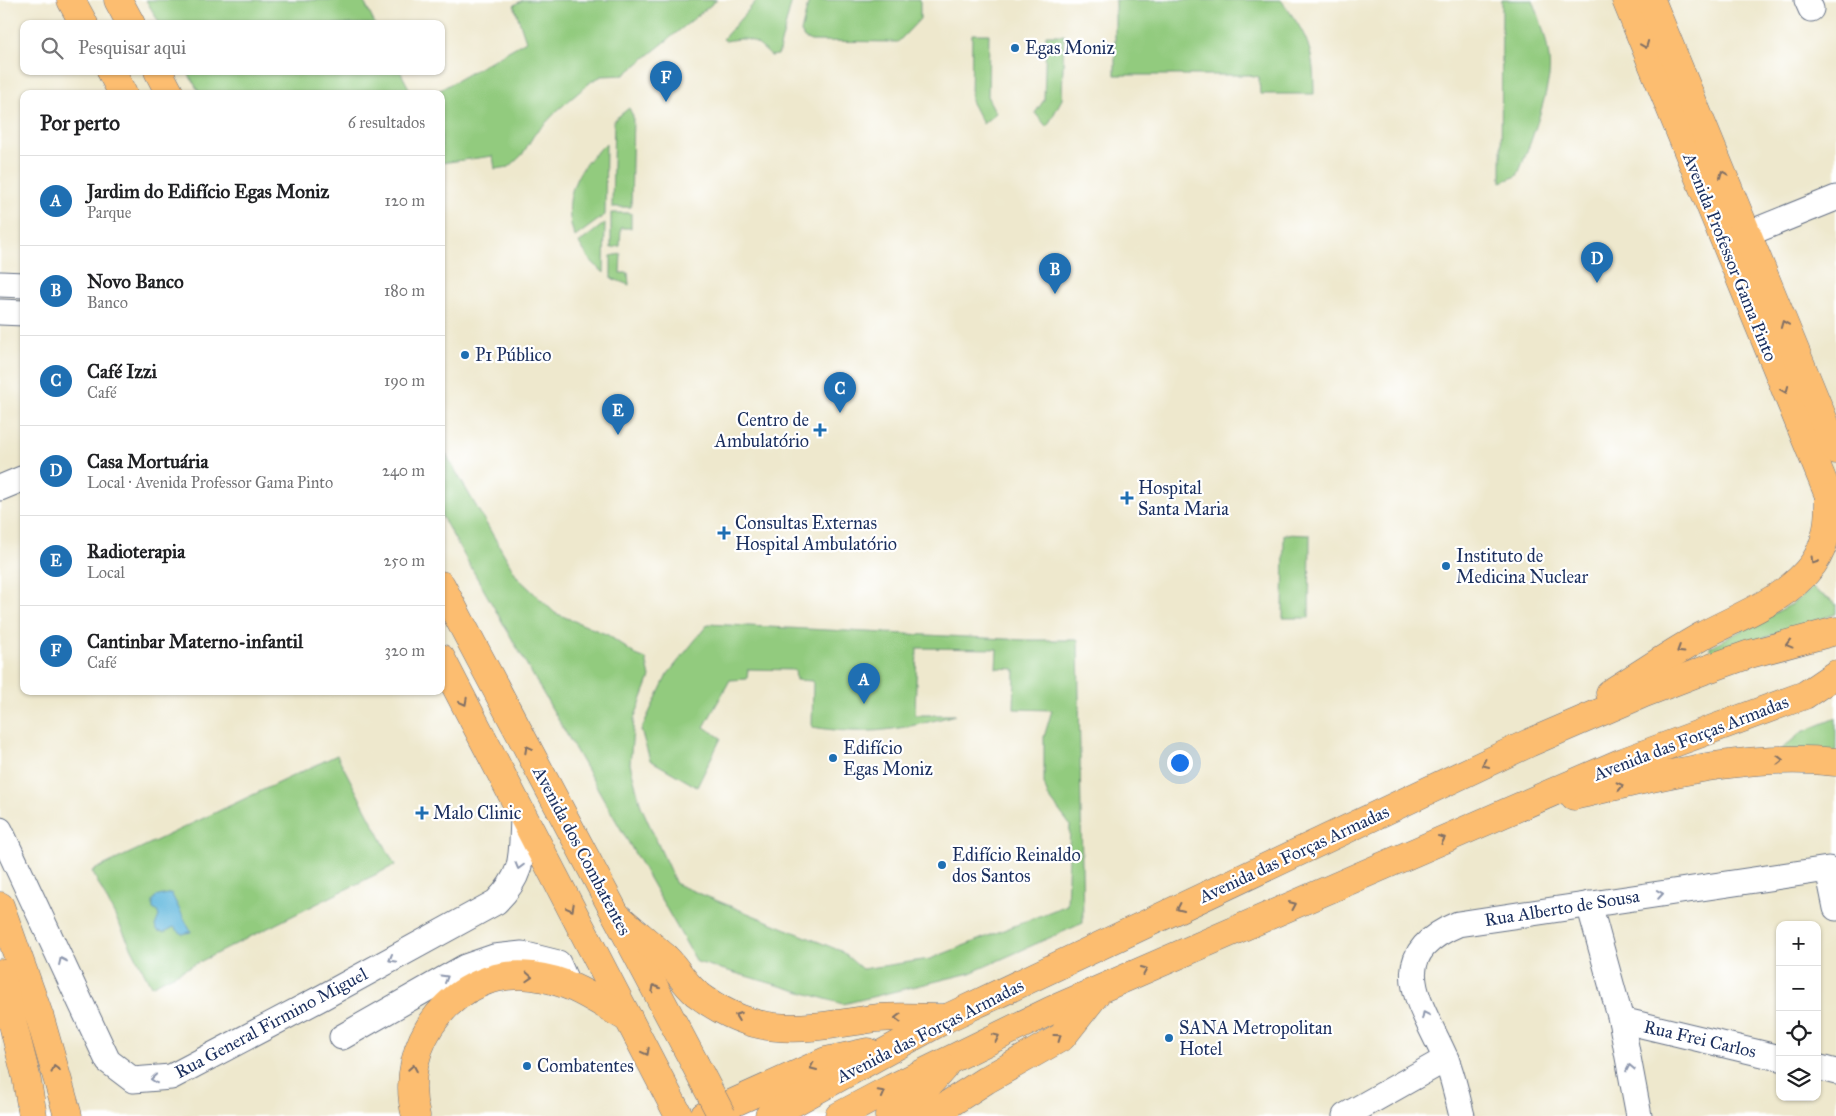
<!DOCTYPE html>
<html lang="pt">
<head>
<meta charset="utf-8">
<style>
  :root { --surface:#fff; --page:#f2f2f2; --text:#202124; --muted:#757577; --line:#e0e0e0; --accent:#1f6fb2 }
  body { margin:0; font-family:"IM FELL Great Primer",serif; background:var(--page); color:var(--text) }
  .controls { position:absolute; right:15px; bottom:15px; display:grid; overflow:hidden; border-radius:10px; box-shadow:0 1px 4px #0004 }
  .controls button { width:45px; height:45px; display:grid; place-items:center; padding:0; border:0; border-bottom:1px solid var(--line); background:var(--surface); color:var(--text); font:25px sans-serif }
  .you { position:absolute; left:1179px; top:762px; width:18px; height:18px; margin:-12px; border:4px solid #fff; border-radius:50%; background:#1a73e8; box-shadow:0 0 0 8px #1a73e833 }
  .badge { display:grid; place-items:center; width:32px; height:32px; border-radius:50%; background:var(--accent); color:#fff; font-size:16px; font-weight:700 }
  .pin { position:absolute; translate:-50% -41px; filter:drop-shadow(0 1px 2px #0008) }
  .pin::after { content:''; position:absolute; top:26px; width:18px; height:15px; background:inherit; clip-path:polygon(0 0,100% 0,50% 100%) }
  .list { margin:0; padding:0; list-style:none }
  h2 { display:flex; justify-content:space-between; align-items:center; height:65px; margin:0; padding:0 20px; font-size:21px }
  h2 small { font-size:16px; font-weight:400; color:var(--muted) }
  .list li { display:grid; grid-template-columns:32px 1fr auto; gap:15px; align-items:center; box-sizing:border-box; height:90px; padding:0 20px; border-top:1px solid var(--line) }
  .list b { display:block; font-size:19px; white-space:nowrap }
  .list p { margin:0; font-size:16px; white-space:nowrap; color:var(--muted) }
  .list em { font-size:16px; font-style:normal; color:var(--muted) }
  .icon { flex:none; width:28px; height:28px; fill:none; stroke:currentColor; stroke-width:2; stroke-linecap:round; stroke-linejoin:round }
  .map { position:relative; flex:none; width:1836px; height:1116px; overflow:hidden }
  .search { position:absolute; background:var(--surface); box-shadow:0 1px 4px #0004; left:20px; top:20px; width:425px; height:55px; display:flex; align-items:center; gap:12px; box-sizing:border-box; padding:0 18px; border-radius:10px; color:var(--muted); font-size:19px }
  .panel { position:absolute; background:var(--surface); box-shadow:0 1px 4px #0004; left:20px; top:90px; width:425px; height:605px; border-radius:10px }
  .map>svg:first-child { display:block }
  .green { fill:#92cb7e; stroke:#567d6e }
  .water { fill:#61b7dd; stroke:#3e739e }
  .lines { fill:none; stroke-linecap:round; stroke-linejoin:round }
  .minor-casing { stroke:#657085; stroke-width:27 }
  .major-casing { stroke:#657085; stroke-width:29 }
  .highway-casing { stroke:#657085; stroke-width:29 }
  .minor { stroke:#fff; stroke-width:25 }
  .major { stroke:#fcbd6f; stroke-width:28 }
  .highway { stroke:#fcbd6f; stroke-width:28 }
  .major-bridge-casing { stroke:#657085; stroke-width:29; stroke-linecap:butt }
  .major-bridge { stroke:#fcbd6f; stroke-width:28 }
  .oneway { stroke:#806f66 }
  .oneway2 { stroke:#8d97ae }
  .poi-dot { fill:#1f6fb2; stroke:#fff; stroke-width:2 }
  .labels { text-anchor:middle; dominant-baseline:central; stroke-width:4.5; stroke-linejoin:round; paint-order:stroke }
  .poi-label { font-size:18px; fill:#1b2f5e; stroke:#fff; text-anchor:start }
  .street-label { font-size:18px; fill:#1b2f5e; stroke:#fff }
</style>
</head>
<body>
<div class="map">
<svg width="1836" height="1116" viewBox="0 0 1836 1116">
  <rect width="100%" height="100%" fill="#fff"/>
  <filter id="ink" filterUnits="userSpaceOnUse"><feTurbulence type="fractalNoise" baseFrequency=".02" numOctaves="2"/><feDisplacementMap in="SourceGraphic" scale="10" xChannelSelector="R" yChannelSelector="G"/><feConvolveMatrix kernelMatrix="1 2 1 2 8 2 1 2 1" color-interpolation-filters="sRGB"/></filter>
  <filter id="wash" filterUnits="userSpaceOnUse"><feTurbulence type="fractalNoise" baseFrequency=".0096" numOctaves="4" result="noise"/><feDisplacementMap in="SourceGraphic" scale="20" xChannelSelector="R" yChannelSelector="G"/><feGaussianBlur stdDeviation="1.12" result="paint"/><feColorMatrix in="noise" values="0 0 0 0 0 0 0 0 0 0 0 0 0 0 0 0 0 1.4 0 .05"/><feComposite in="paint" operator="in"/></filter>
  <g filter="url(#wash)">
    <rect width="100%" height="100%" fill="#eee8cd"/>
    <g class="green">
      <path d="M146 0H363L375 24H160Z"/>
      <path d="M523 0H717L624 75 602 76 592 81 559 109 534 135 522 155 509 167 495 169 493 156 441 163V94H433L526 41 514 5Z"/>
      <path d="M757 0H792L778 55 771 56C754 40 750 36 726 41L723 39Z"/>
      <path d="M809 0H920V19L898 42 811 41 804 38 801 32Z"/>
      <path d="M1115 0H1281C1308 36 1314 49 1314 94H1260L1259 77 1249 75H1115Z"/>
      <path d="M1502 0H1533C1541 21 1552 53 1549 76 1545 104 1529 149 1517 176L1501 182Z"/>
      <path d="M972 34H989L988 98 996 113 983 124 971 101Z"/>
      <path d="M1046 35H1064L1062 99 1047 127 1035 113 1044 100Z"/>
      <path d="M187 71H400L412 94H200Z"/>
      <path d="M629 108 633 116 631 207H612L614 120Z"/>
      <path d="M606 144 605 215 575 237C560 200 577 166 606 144Z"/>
      <path d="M611 213H631V228H621L620 246 611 248Z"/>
      <path d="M605 223 604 273 589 259 579 243Z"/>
      <path d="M621 254 620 273H628L629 285 611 278V256Z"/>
      <path d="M441 446 518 578 555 613 608 635 636 655 646 659 650 677 634 719 630 764 641 806 676 884 841 951 862 969 930 959 1067 905 1070 825 1048 796 1044 784V737L1052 710 1014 709 1015 669 996 668 997 649 917 648 915 715H955C901 730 868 736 812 727L813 681 796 680 795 670 748 669 747 679 730 680 704 727 721 738 697 787 650 760 641 730 667 675 708 624 1026 640H1078L1083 923 970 973 843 1004 697 962 441 515Z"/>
      <path d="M1284 534 1310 535 1309 618H1283Z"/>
      <path d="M1812 588 1836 604V614L1715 654 1710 647 1792 604Z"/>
      <path d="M1836 718V754L1778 752 1802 732Z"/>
      <path d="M337 755 395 865 151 986 92 871Z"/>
    </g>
    <path class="water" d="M171 893 191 932 182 934 174 927 164 932 158 931 155 926 159 916 157 911 153 909V901L155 897Z"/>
  </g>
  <g filter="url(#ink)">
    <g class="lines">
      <g class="minor-casing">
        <g id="minor">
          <path d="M1807 0 1811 9"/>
          <path d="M1747 234 1836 198"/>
          <path d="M0 284 24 285"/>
          <path d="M0 312 24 313"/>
          <path d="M0 488 24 478"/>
          <path d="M0 830 108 1061 133 1080 171 1077 321 998 496 902C525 873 521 856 523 818"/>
          <path d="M1589 904 1621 1020 1639 1116"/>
          <path d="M1621 1020 1780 1058"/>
          <path d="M342 1037 465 967 494 957 522 954 558 963 567 983"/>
          <path d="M1817 1067 1836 1072"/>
          <path d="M1345 1116 1446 1059"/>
          <path d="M1462 1116C1457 1097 1453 1075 1445 1057 1421 1003 1382 956 1458 924L1828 869 1836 908"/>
        </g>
      </g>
      <g class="major-casing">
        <g id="major">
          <path d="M71 0 84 24"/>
          <path d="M118 0 131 24"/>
          <path d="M1626 0 1836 513"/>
          <path d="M1651 0 1836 450"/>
          <path d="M111 71 123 94"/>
          <path d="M158 71 170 94"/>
          <path d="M441 585 694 1062"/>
          <path d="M441 658 679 1116"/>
        </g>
      </g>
      <g class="highway-casing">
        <g id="highway">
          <path d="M1610 693C1641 674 1670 654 1702 636 1739 616 1788 599 1813 564 1827 544 1829 522 1829 498"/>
          <path d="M1574 796C1660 776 1746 752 1836 762"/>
          <path d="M0 906 40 1018 68 1116"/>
          <path d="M617 916C633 930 650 944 666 958 677 969 684 983 696 993 759 1042 806 1028 878 1018 899 1016 921 1018 943 1018"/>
          <path d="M0 973 26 1076 33 1116"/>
          <path d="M416 1116C396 1044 455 967 532 976 572 981 595 1000 629 1019"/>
          <path d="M704 1116 826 1061 868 1052"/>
          <path d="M769 1116 947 1018 1529 743 1645 693 1705 670 1750 654 1836 631"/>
          <path d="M839 1116 892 1088 1052 1010 1620 763 1805 695 1836 674"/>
          <path d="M889 1116 915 1100 944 1067"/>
          <path d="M930 1116 986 1080 1062 1037 1096 994"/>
        </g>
      </g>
      <use href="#minor" class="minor"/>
      <use href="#major" class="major"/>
      <use href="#highway" class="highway"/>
      <g class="major-bridge-casing">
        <path id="major-bridge" d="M694 1062 722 1116"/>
      </g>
      <use href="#major-bridge" class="major-bridge"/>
    </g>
    <defs><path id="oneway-chevron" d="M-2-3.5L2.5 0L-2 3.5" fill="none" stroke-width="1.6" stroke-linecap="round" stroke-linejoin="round" transform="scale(1.25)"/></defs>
    <g class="oneway">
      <use href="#oneway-chevron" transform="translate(1645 45) rotate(68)"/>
      <use href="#oneway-chevron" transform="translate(1723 174) rotate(-113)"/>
      <use href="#oneway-chevron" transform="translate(1784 324) rotate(-112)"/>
      <use href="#oneway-chevron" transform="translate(1785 390) rotate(68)"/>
      <use href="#oneway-chevron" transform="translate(1814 561) rotate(122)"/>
      <use href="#oneway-chevron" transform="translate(1789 644) rotate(165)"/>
      <use href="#oneway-chevron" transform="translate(1680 650) rotate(148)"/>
      <use href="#oneway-chevron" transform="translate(464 702) rotate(62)"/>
      <use href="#oneway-chevron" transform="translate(528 749) rotate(-118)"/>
      <use href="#oneway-chevron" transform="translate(1780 760) rotate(-1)"/>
      <use href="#oneway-chevron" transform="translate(1485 764) rotate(155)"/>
      <use href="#oneway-chevron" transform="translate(1620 786) rotate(-13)"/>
      <use href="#oneway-chevron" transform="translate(1442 839) rotate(-24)"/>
      <use href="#oneway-chevron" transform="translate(1293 905) rotate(-24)"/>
      <use href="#oneway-chevron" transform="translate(571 908) rotate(62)"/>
      <use href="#oneway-chevron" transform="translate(1180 908) rotate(155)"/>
      <use href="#oneway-chevron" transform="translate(1144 970) rotate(-24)"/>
      <use href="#oneway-chevron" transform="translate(529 977) rotate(3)"/>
      <use href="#oneway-chevron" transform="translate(655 988) rotate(-118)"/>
      <use href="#oneway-chevron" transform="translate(738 1016) rotate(-159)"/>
      <use href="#oneway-chevron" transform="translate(898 1018) rotate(-180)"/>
      <use href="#oneway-chevron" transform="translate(996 1037) rotate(-26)"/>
      <use href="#oneway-chevron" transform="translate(1058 1037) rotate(-36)"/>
      <use href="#oneway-chevron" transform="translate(646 1052) rotate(62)"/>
      <use href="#oneway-chevron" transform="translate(813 1067) rotate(156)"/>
      <use href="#oneway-chevron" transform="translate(413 1068) rotate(-80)"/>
      <use href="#oneway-chevron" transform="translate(55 1069) rotate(-106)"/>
      <use href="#oneway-chevron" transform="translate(882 1093) rotate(-28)"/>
    </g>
    <g class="oneway2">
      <use href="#oneway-chevron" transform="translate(519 866) rotate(105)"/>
      <use href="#oneway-chevron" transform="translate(1660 894) rotate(-9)"/>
      <use href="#oneway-chevron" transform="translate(392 959) rotate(151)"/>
      <use href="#oneway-chevron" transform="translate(62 961) rotate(-115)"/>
      <use href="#oneway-chevron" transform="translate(445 978) rotate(-30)"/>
      <use href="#oneway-chevron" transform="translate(1425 1015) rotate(-116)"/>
      <use href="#oneway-chevron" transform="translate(1630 1068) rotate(-101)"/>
      <use href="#oneway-chevron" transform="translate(154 1079) rotate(175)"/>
    </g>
  </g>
  <g class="poi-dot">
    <circle cx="1015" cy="48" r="5"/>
    <circle cx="465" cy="355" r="5"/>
    <path d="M817.5 422.5h5v5h5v5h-5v5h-5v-5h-5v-5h5z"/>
    <path d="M1124.5 490.5h5v5h5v5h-5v5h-5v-5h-5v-5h5z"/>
    <path d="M721.5 525.5h5v5h5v5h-5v5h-5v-5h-5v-5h5z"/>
    <circle cx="1446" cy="566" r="5"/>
    <circle cx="833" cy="758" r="5"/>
    <path d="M419.5 805.5h5v5h5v5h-5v5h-5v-5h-5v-5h5z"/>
    <circle cx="942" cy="865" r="5"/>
    <circle cx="1169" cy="1038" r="5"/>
    <circle cx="527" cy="1066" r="5"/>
  </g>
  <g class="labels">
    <g class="poi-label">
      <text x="1025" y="48">Egas Moniz</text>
      <text x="475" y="355">P1 Público</text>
      <text x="809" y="420" text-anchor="end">Centro de<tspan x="809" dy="21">Ambulatório</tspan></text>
      <text x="1138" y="488">Hospital<tspan x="1138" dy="21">Santa Maria</tspan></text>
      <text x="735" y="523">Consultas Externas<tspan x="735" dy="21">Hospital Ambulatório</tspan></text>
      <text x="1456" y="556">Instituto de<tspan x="1456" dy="21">Medicina Nuclear</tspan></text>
      <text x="843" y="748">Edifício<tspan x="843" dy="21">Egas Moniz</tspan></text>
      <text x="433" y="813">Malo Clinic</text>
      <text x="952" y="855">Edifício Reinaldo<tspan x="952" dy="21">dos Santos</tspan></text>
      <text x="1179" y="1028">SANA Metropolitan<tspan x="1179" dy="21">Hotel</tspan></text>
      <text x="537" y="1066">Combatentes</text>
    </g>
    <g class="street-label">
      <text transform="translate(1730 257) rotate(68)">Avenida Professor Gama Pinto</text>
      <text transform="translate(1691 738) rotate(-21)">Avenida das Forças Armadas</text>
      <text transform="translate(582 851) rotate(62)">Avenida dos Combatentes</text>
      <text transform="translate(1294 854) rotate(-25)">Avenida das Forças Armadas</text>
      <text transform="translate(1562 908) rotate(-9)">Rua Alberto de Sousa</text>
      <text transform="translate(271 1023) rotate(-28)">Rua General Firmino Miguel</text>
      <text transform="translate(930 1031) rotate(-27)">Avenida das Forças Armadas</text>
      <text transform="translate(1700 1039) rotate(13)">Rua Frei Carlos</text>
    </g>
  </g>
</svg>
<div class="controls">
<button>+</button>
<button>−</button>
<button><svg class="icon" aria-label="locate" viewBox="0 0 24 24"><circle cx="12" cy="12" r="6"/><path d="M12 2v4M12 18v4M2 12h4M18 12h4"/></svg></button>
<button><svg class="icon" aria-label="layers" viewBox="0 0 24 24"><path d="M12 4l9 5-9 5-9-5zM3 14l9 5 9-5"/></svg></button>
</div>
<div class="you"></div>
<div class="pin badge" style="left:864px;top:704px">A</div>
<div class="pin badge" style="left:1055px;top:294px">B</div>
<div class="pin badge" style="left:840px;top:413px">C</div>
<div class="pin badge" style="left:1597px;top:283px">D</div>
<div class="pin badge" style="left:618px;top:435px">E</div>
<div class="pin badge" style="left:666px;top:102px">F</div>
<div class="search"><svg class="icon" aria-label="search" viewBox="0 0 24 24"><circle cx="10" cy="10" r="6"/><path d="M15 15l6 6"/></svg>Pesquisar aqui</div>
<section class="panel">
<h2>Por perto<small>6 resultados</small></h2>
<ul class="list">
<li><span class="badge">A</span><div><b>Jardim do Edifício Egas Moniz</b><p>Parque</p></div><em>120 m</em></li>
<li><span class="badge">B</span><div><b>Novo Banco</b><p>Banco</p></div><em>180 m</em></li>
<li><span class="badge">C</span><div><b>Café Izzi</b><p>Café</p></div><em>190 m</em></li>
<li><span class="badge">D</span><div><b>Casa Mortuária</b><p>Local · Avenida Professor Gama Pinto</p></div><em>240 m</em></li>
<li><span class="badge">E</span><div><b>Radioterapia</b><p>Local</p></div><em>250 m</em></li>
<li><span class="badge">F</span><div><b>Cantinbar Materno-infantil</b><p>Café</p></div><em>320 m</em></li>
</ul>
</section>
</div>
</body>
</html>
